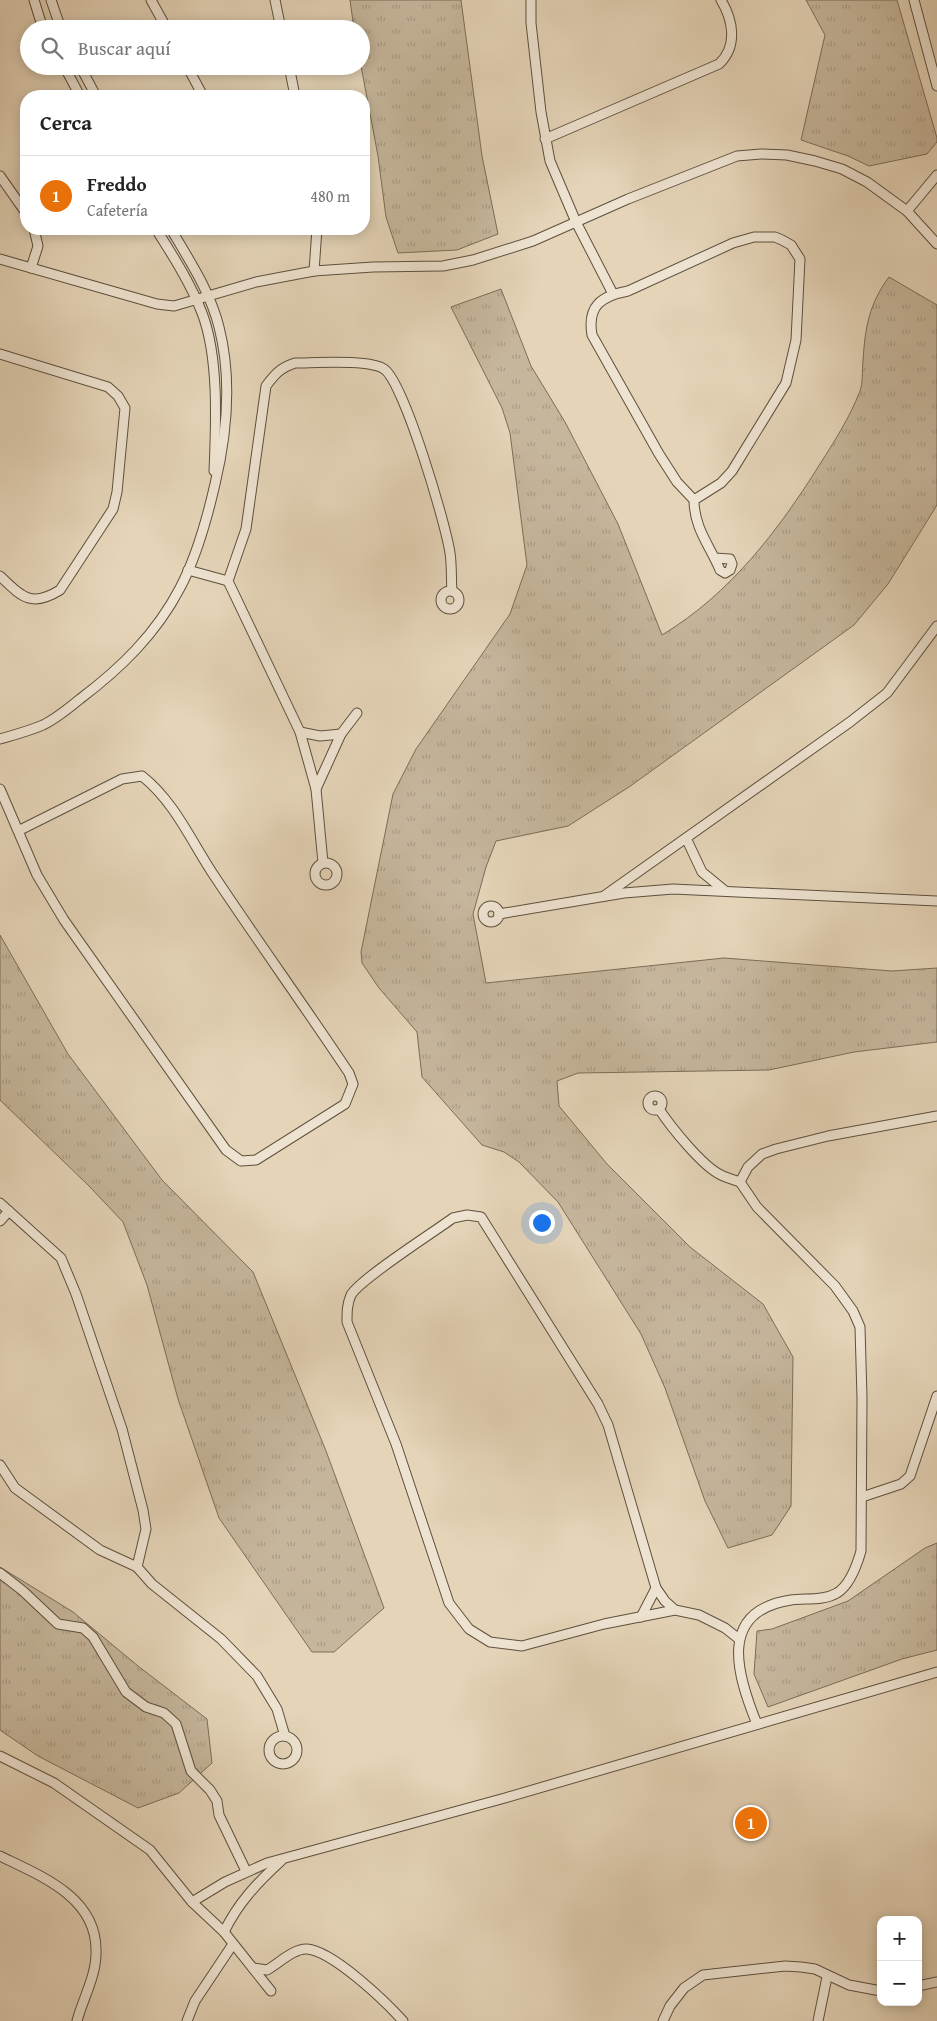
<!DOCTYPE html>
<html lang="es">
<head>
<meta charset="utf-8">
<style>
  :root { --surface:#fff; --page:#f6f6f6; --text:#222; --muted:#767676; --line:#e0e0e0; --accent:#d93025 }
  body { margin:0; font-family:"Gentium Book Plus",serif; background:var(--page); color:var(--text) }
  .controls { position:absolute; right:15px; bottom:15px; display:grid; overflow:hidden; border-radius:10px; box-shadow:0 2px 12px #0003 }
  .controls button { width:45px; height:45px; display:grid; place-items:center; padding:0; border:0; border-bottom:1px solid var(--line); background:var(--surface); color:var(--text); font:25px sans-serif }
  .you { position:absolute; left:541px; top:1222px; width:18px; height:18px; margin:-12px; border:4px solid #fff; border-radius:50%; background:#1a73e8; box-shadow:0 0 0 8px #1a73e833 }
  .badge { display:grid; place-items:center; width:32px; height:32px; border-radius:50%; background:var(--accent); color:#fff; font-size:16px; font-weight:700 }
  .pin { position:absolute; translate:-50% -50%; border:2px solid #fff; box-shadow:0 1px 5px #0006 }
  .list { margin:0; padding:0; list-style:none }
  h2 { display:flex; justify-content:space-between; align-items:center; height:65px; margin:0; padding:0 20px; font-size:21px }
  h2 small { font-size:16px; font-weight:400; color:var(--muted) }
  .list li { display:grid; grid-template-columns:32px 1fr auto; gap:15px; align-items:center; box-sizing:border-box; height:80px; padding:0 20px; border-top:1px solid var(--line) }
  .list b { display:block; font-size:19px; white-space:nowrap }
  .list p { margin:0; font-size:16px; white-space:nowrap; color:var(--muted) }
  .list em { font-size:16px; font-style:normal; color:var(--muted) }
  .icon { flex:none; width:28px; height:28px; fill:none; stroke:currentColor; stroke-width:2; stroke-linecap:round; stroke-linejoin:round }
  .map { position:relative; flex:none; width:937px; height:2021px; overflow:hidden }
  .search { position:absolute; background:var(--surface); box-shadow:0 2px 12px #0003; left:20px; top:20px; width:350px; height:55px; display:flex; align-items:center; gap:12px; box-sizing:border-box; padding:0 18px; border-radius:28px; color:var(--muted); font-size:19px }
  .panel { position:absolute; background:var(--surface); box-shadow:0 2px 12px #0003; left:20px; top:90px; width:350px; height:145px; border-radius:20px }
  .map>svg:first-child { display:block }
  .grass { fill:url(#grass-tufts); stroke:#7b6d58 }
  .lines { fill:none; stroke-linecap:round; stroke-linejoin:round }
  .street-casing { stroke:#5d503d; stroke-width:11 }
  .street { stroke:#eee3d1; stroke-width:9 }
</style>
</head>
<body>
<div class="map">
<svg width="937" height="2021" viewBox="0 0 937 2021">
  <defs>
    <pattern id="grass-tufts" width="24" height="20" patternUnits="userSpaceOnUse" patternTransform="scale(1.25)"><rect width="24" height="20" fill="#c6b69c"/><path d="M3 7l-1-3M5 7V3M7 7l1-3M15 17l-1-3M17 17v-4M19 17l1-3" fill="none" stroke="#aa9c86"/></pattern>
  </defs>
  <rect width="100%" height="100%" fill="#e5d4b8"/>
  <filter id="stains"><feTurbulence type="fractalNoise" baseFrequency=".004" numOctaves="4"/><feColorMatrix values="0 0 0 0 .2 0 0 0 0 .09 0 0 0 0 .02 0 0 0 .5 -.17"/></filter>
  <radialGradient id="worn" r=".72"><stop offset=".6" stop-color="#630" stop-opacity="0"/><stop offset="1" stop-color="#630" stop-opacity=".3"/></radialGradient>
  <g class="grass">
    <path d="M350 0H461L482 156 498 234 457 250 398 253 386 217 378 156 361 66V29H354Z"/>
    <path d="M806 0H897L937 138V142L927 154 869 166 848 156 801 140 825 35Z"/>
    <path d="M889 277 937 305V505L888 584 854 625 629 787 568 826 496 841 486 867 473 914 486 983 724 958 892 971 937 968V1042L854 1052 769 1070 578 1073 557 1081 559 1106 607 1164 690 1247 763 1304 793 1357 791 1506 772 1535 728 1548 705 1501 665 1388 641 1334 558 1202 519 1162 504 1152 482 1145 422 1077 417 1032 379 988 362 963 361 952 393 794 416 749 510 614 527 565 510 433 502 408 451 307 501 289 531 366 565 422 618 524 662 635C730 594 778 531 820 464 834 442 850 417 860 391 863 383 862 371 863 361 865 328 869 304 889 277Z"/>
    <path d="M0 935 68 1054 162 1180 253 1272 326 1451 384 1608 334 1652H312L219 1518 178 1399 147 1285 123 1222 89 1186 0 1100Z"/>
    <path d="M937 1543V1650L902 1659 768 1707 754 1674 757 1631 772 1629 848 1601 925 1548Z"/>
    <path d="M0 1567 73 1612 138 1666 207 1719 212 1763 179 1793 138 1808 38 1756 0 1730Z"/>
  </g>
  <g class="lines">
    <g class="street-casing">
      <g id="street">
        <path d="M34 0 43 29"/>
        <path d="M51 0 61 29"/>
        <path d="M151 0 167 29"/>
        <path d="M275 0 281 29"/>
        <path d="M531 0V23L541 112 550 161 576 222 613 294"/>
        <path d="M914 0 937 86"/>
        <path d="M64 66 80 96"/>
        <path d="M80 66 96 96"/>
        <path d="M187 66 203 96"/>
        <path d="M289 66 295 96"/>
        <path d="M545 139 719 64C738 46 733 20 721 0"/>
        <path d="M0 176 26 213"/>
        <path d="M907 211 937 175"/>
        <path d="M156 229C173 256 191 284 202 313 219 357 216 424 214 471"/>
        <path d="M0 259 157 304 174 306 256 282 314 271 373 267 443 266 473 260 533 241 628 199 737 156 761 154 787 155 815 161 842 169 867 182 907 211 937 244"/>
        <path d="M31 268 38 246 34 229"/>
        <path d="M314 271 317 229"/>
        <path d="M0 354 108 387 118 396 125 408 117 492 113 509 60 590C31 608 22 597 0 576"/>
        <path d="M694 500 721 483 732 471 786 383 796 340 800 259 791 245 782 240 775 237H754L733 243 628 291C601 296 587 306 592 335L659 454 677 482 694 500C694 528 710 546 720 570L725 573 730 570 732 564 730 559 715 558"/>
        <path d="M188 570 228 581 246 529 266 386C275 374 280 368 295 363 315 363 369 359 384 369 404 382 446 525 450 553 452 566 451 579 452 591"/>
        <path d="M228 581 300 732 316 789 323 863"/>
        <circle cx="450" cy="600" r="9"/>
        <path d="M300 732 320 736 341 734"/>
        <path d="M0 739C14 735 29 731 43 725 56 719 69 708 80 699 121 668 156 634 180 588 197 556 207 519 215 484 227 434 232 378 219 327 210 291 189 260 171 229"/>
        <path d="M0 789 37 875 64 920 226 1150 241 1161 256 1160 345 1104 353 1084 349 1073C305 1007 259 943 215 877 192 843 175 802 142 776L122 779 18 831"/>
        <path d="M316 789 341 734 357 713"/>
        <path d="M686 838 702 872 724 890"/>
        <circle cx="326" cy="874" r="11"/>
        <path d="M604 896 850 722 887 693 937 626"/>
        <circle cx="491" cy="914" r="8"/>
        <path d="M499 914 624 893 673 889 937 901"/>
        <circle cx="655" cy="1103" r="7"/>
        <path d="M659 1109C671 1127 702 1166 721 1175 727 1178 734 1180 740 1182"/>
        <path d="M0 1203 61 1258 76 1294 122 1429 143 1510 146 1529 137 1567"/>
        <path d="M0 1221 9 1211"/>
        <path d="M0 1465 15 1488 100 1550 137 1567 152 1584 221 1639 257 1676 277 1709 285 1736"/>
        <path d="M862 1497 901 1484 910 1476 937 1396"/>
        <path d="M0 1573 23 1591 58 1624 83 1628 93 1637 126 1692 146 1707 164 1713 176 1724 191 1771 210 1790 217 1801 219 1815 246 1871"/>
        <path d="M675 1610 665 1601 656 1588 608 1425 598 1404 481 1217 467 1215 453 1218C434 1232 360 1279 351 1295 347 1304 347 1312 347 1322L396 1444 449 1603 469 1629 490 1642 522 1646 604 1624 675 1610 699 1615 725 1628 739 1639"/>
        <path d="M641 1617 656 1588"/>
        <path d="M757 1724C737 1675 717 1611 791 1600 806 1598 823 1601 837 1593 850 1585 857 1565 861 1551L862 1398 860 1327 853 1311 835 1286 757 1207 740 1182 748 1167 762 1154 776 1149 828 1136 937 1116"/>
        <circle cx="283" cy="1750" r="14"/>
        <path d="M0 1756 54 1783 150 1850 192 1902 224 1932 271 1991"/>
        <path d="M0 1856C41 1876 96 1897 96 1950 97 1975 83 1998 77 2021"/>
        <path d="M192 1902 225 1882 267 1863 505 1798 937 1672"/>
        <path d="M224 1932C238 1903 257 1883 281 1861"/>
        <path d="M253 1968 267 1970C278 1964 294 1948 307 1949 333 1951 386 2002 403 2021"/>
        <path d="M918 1986 937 1982"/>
        <path d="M187 2021 195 2001 233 1944"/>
        <path d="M663 2021 670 2006 684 1988 703 1975 785 1966 801 1967 815 1969 849 1985 881 1991"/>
        <path d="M818 2021 827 1977"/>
      </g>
    </g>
    <use href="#street" class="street"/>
  </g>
  <rect width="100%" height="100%" filter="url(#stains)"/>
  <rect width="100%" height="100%" fill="url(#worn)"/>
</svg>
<div class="controls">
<button>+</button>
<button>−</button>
</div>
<div class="you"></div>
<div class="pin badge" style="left:751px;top:1823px;background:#e8710a">1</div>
<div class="search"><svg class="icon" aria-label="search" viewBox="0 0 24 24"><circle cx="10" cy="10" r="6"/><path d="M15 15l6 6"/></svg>Buscar aquí</div>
<section class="panel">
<h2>Cerca<small></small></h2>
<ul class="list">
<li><span class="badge" style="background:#e8710a">1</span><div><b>Freddo</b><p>Cafetería</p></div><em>480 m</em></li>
</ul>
</section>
</div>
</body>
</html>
